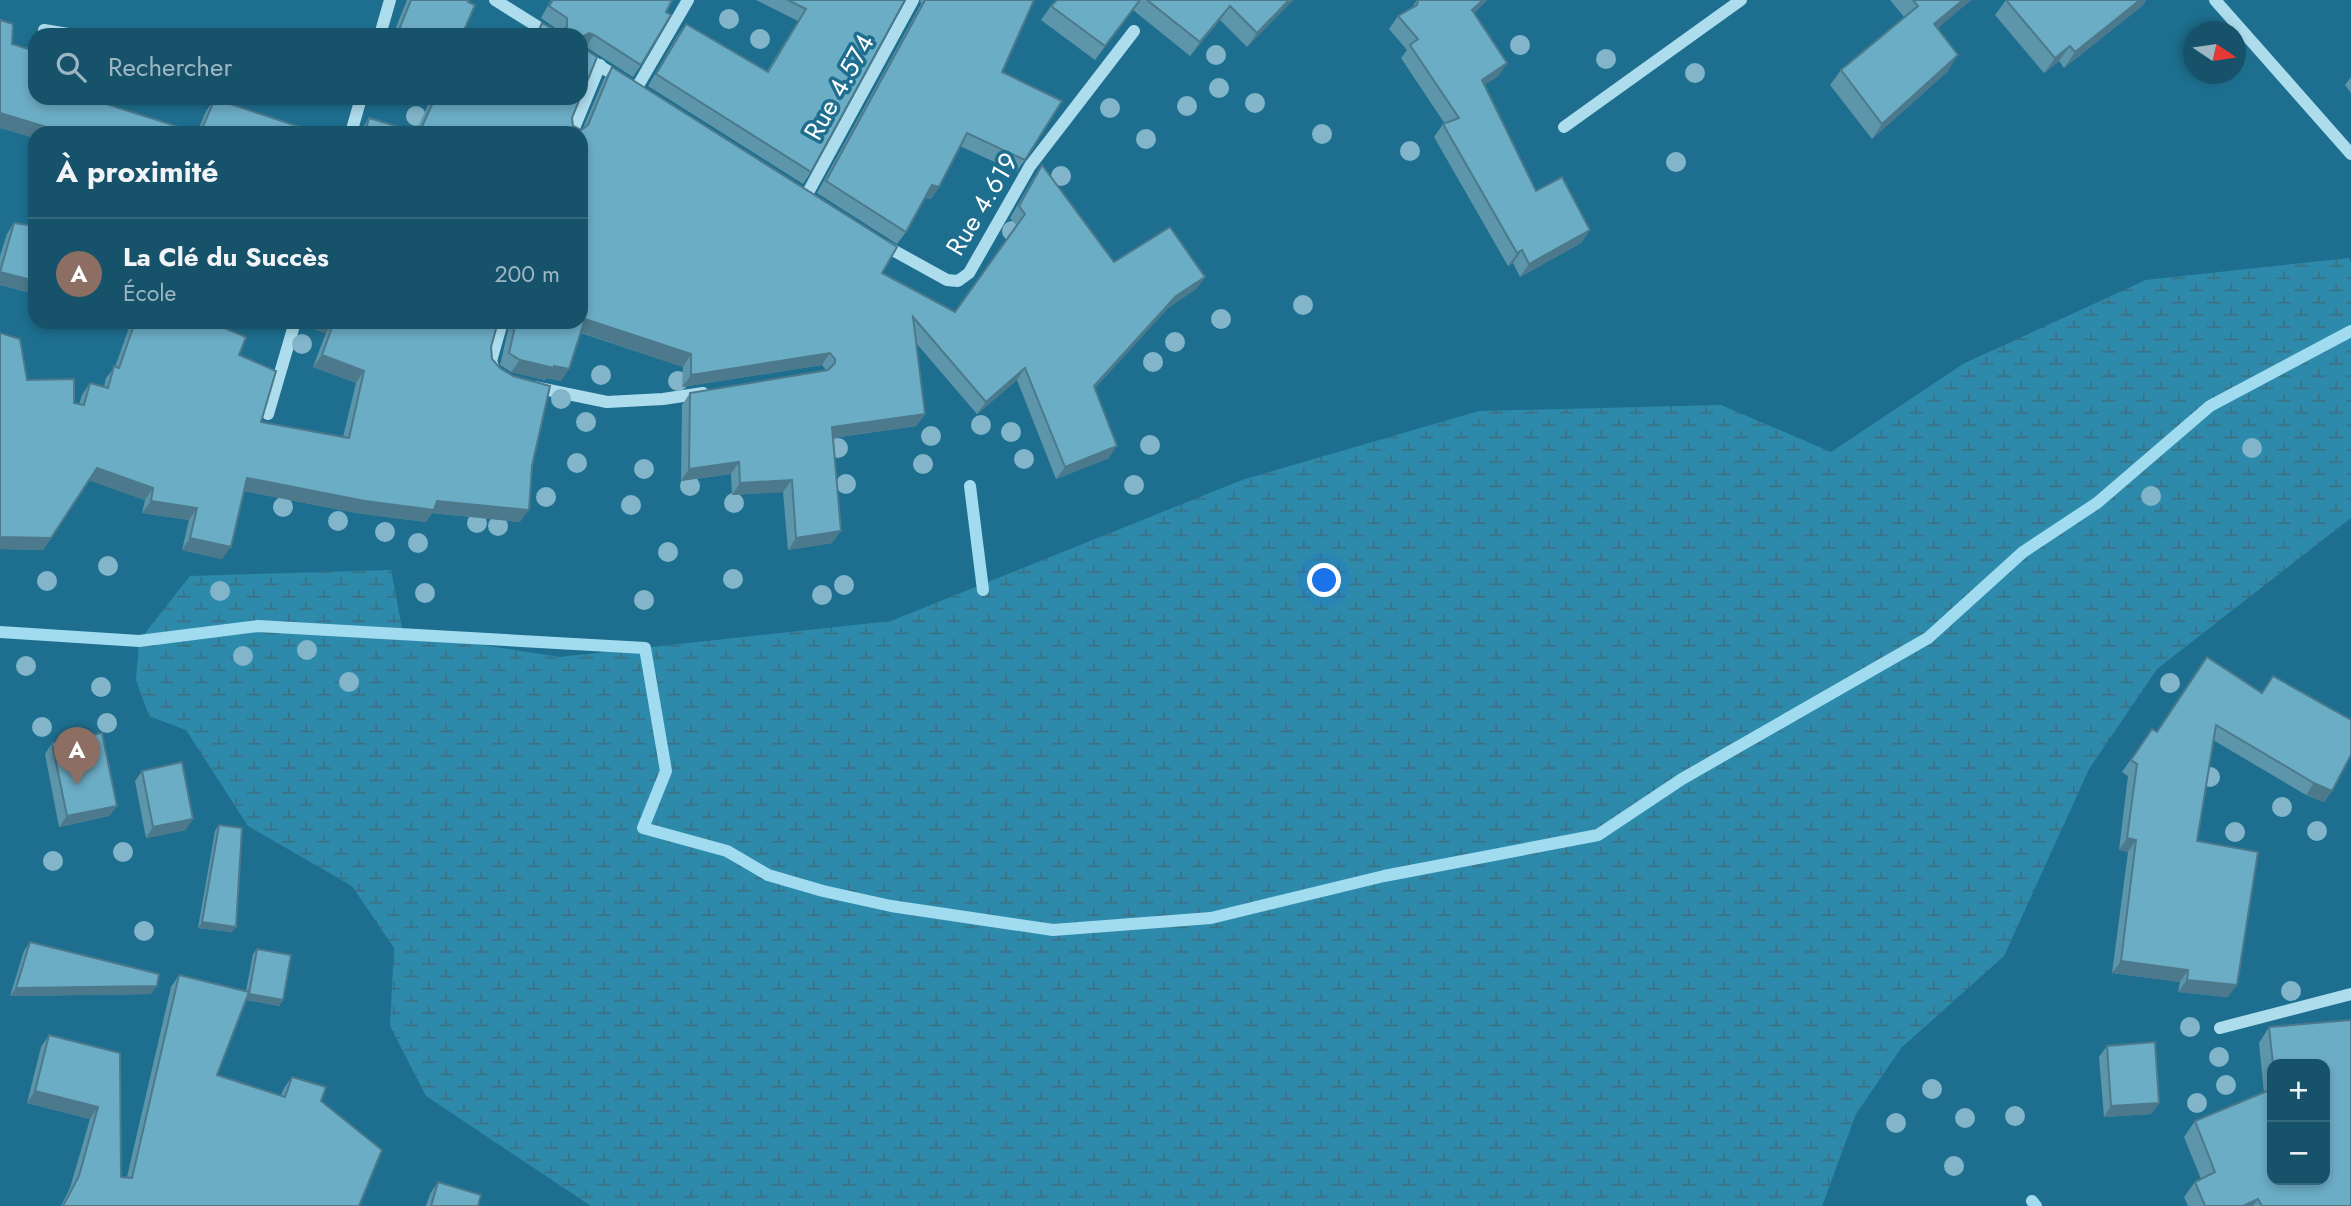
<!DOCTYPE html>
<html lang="fr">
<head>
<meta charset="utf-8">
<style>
  :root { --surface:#16536b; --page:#1f5971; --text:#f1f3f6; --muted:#9eb6c1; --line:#35697e; --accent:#fcaa6c }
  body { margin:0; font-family:Jost,sans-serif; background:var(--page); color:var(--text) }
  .controls { position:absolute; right:21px; bottom:21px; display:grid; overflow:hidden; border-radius:14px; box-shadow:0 4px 10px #0003 }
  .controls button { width:63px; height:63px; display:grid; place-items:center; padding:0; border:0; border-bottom:2px solid var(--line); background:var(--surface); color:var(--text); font:35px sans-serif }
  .compass { position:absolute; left:2183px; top:21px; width:63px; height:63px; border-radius:50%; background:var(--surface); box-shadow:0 4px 10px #0003; rotate:103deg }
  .you { position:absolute; left:1325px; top:581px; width:24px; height:24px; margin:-18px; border:5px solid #fff; border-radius:50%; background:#1a73e8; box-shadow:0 0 0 10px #1a73e833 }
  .badge { display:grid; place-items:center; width:46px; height:46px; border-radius:50%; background:var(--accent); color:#fff; font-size:23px; font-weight:700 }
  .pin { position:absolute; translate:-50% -58px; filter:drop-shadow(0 2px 4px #0008) }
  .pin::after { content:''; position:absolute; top:37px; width:24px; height:21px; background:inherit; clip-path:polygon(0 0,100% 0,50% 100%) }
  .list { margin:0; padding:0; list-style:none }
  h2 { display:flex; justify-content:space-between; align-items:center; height:91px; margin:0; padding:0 28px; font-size:30px }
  h2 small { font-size:23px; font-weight:400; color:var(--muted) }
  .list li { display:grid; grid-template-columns:46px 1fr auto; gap:21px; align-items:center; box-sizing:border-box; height:112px; padding:0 28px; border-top:2px solid var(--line) }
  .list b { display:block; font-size:26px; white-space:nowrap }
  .list p { margin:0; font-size:23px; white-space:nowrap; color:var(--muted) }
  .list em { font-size:23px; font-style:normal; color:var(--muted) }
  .icon { flex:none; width:38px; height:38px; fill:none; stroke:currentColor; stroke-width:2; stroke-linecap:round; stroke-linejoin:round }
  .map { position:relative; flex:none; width:2351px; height:1206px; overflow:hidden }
  .search { position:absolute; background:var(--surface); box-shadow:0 4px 10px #0003; left:28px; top:28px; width:560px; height:77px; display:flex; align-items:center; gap:18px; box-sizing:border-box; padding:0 24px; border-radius:21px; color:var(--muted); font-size:26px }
  .panel { position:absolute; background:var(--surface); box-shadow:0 4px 10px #0003; left:28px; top:126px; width:560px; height:203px; border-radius:21px }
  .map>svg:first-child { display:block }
  .wetland { fill:url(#wetland-marsh) }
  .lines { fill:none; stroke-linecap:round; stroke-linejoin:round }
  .stream { stroke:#a0dbef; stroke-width:12 }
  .minor { stroke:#addced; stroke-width:12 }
  .tree { fill:#82b5c9 }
  .wall { fill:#5d95aa; fill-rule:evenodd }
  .shaded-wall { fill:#4c798b }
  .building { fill:#6cadc6; stroke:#4c798b; stroke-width:2 }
  .labels { text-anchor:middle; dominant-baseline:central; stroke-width:7; stroke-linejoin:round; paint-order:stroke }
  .street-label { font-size:26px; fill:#fff; stroke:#1e6f8f }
</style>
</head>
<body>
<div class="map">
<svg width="2351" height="1206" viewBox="0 0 2351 1206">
  <defs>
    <pattern id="wetland-marsh" width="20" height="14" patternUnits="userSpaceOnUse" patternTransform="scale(1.75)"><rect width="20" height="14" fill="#2e8aab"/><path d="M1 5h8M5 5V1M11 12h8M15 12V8" fill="none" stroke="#3a7185"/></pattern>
  </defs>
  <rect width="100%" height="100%" fill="#1e6f8f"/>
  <path class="wetland" d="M2349 258 2351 262V518L2157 669 2089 769 2004 956 1901 1048 1856 1114 1822 1206H591L426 1096 390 1026 394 948 352 886 248 826 186 730 149 716 136 680 139 641 190 576 391 570 403 633 560 657 891 621 1242 480 1479 411 1721 405 1831 452 1963 364 2146 280Z"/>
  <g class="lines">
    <g class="stream">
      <path d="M970 486 983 590"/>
      <path d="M0 632 139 641 258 626 645 648 666 771 643 828 727 851 768 875 823 891 891 906 1053 930 1211 918 1384 876 1598 835 1682 779 1928 638 2023 552 2097 503 2210 406 2351 331"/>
      <path d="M2032 1201 2036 1206"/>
    </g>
    <g class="minor">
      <path d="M495 0 551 35"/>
      <path d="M2215 0 2351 154"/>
      <path d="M44 30 74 35"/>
      <path d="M380 35 390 0"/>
      <path d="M581 54 622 80"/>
      <path d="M636 89 688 0"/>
      <path d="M1564 127 1741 0"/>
      <path d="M351 133 361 98"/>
      <path d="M572 133 600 65"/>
      <path d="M806 196 913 0"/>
      <path d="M880 243 947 280 958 281 969 273 1030 166 1134 31"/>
      <path d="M495 372 491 361 502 322"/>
      <path d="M534 387 607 402 663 399 703 393"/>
      <path d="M268 414 295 322"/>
      <path d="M2220 1028 2351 994"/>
    </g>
  </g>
  <g class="tree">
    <circle cx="729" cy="19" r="10"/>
    <circle cx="760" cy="39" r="10"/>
    <circle cx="1520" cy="45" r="10"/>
    <circle cx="1216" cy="55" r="10"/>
    <circle cx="1606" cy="59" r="10"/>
    <circle cx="1695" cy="73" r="10"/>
    <circle cx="1219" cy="88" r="10"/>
    <circle cx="1255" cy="103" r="10"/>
    <circle cx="1187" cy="106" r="10"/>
    <circle cx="1110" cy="108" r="10"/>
    <circle cx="416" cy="116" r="10"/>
    <circle cx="1322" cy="134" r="10"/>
    <circle cx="1146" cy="139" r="10"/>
    <circle cx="1410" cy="151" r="10"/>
    <circle cx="1676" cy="162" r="10"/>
    <circle cx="1061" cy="176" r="10"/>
    <circle cx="1012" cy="231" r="10"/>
    <circle cx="1303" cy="305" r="10"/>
    <circle cx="1221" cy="319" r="10"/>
    <circle cx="1175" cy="342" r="10"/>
    <circle cx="302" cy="344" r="10"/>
    <circle cx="1153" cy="362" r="10"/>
    <circle cx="601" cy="375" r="10"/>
    <circle cx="678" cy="381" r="10"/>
    <circle cx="561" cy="399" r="10"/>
    <circle cx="586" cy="422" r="10"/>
    <circle cx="981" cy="425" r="10"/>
    <circle cx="1011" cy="432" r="10"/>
    <circle cx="931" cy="436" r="10"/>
    <circle cx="1150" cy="445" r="10"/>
    <circle cx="838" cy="448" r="10"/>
    <circle cx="2252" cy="448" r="10"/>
    <circle cx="1024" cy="459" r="10"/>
    <circle cx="577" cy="463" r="10"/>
    <circle cx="923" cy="464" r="10"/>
    <circle cx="644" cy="469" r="10"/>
    <circle cx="846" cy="484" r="10"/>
    <circle cx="1134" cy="485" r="10"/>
    <circle cx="690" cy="486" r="10"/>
    <circle cx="2151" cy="496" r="10"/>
    <circle cx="546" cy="497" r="10"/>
    <circle cx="734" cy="503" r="10"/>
    <circle cx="631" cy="505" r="10"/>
    <circle cx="283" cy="507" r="10"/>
    <circle cx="338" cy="521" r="10"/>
    <circle cx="477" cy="523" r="10"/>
    <circle cx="498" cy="526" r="10"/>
    <circle cx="385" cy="532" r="10"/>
    <circle cx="418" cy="543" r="10"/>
    <circle cx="668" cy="552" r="10"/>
    <circle cx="108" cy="566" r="10"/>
    <circle cx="733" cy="579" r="10"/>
    <circle cx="47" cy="581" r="10"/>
    <circle cx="844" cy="585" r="10"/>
    <circle cx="220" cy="591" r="10"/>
    <circle cx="425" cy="593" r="10"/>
    <circle cx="822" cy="595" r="10"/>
    <circle cx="644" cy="600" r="10"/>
    <circle cx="307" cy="650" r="10"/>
    <circle cx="243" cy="656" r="10"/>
    <circle cx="26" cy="666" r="10"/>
    <circle cx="349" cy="682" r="10"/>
    <circle cx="2170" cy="683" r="10"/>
    <circle cx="101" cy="687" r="10"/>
    <circle cx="107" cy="723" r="10"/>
    <circle cx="42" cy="727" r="10"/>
    <circle cx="2210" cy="777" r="10"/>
    <circle cx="2282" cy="807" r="10"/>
    <circle cx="2317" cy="831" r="10"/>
    <circle cx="2235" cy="832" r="10"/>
    <circle cx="123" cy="852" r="10"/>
    <circle cx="53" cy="861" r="10"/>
    <circle cx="144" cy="931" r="10"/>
    <circle cx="2291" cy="991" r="10"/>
    <circle cx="2190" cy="1027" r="10"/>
    <circle cx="2219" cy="1057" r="10"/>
    <circle cx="2226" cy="1085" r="10"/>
    <circle cx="1932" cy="1089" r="10"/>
    <circle cx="2197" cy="1103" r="10"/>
    <circle cx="2015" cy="1116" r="10"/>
    <circle cx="1965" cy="1118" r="10"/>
    <circle cx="1896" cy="1123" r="10"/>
    <circle cx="1954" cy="1166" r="10"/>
  </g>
  <g class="wall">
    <path d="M407 0H469L462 35H393Z"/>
    <path d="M551 0H672L641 65 633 77 586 47 582 46 581 35H534L542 23 558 32V30L541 18Z"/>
    <path d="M756 0H905L811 172 803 184 648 86 677 36 686 24 767 71 798 21Z"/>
    <path d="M920 0H1034L1002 72 1025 160 1016 172 960 146 939 187 931 199 925 198 906 232 897 244 817 193 921 4Z"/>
    <path d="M1057 0H1293L1247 47 1220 20 1190 56 1133 10 1095 60 1041 20 1051 6Z"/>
    <path d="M1417 0H1487L1474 13 1507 63 1498 76 1484 85 1536 191 1590 230 1581 243 1520 277 1513 263 1508 266 1434 137 1443 124H1445L1401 58 1407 50 1389 29 1398 16 1411 9Z"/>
    <path d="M1890 0H1971L1937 28 1948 71 1872 139 1830 85 1841 70 1904 17Z"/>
    <path d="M2006 0H2146L2143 5 2064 68 2059 61 2044 73 1995 15Z"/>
    <path d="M0 20 12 44 109 105 197 133 206 111 215 99 318 133H35V138L0 128Z"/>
    <path d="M612 67 882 273 955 312 1017 226 1010 218 1034 177 1042 165 1114 262 1205 277 1196 289 1168 308 1095 388 1109 458 1056 479 1017 380 977 414 916 343 925 414 916 426 833 438 832 543 788 550 783 492 732 495 731 474 681 481 682 405 690 393 826 370 822 365 682 387 683 367 581 333 561 381 547 378 545 380 511 372 500 365 510 322H581V133H360L361 130 369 118 416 132 431 98H580L572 118 573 126 581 130 583 128 604 79Z"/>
    <path d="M2351 77V93L2345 85Z"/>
    <path d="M14 223 35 294 0 285V256L7 234Z"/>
    <path d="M131 322H225L224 328 239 355 261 422 343 437 356 383 313 367 326 333 315 330 317 322H498L491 347 492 359 520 522 432 513 426 522 356 513 244 491 222 559 182 550 189 520 142 513 145 500 89 480 43 550 0 549V333L27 380 74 403 79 404 82 395 90 383 104 387 106 378 115 367Z"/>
    <path d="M2273 676 2332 791 2324 802 2306 795 2213 740 2197 841 2228 997 2178 992 2180 982 2112 973 2128 852 2119 850 2128 776 2122 772 2152 729 2157 732 2262 693Z"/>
    <path d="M52 743 117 806 109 816 59 827 45 754Z"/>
    <path d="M142 771 186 830 146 838 135 781Z"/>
    <path d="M219 825 232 932 198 928 215 831Z"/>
    <path d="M30 942 151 994 10 996 24 951Z"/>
    <path d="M257 949 283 1000 279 1006 247 1000 217 1075 281 1095 284 1088 292 1077 321 1101 359 1206H61L70 1188 90 1119 27 1103 41 1047 49 1035 120 1053 121 1177H127L171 987 179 975 246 991 253 954Z"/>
    <path d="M2351 1020V1206H2188L2184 1197 2195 1182 2201 1179 2184 1137 2195 1121 2264 1093 2259 1043 2269 1027ZM2272 1064H2325V1180H2272Z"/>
    <path d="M2107 1046 2159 1103 2151 1114 2104 1117 2099 1057Z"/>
    <path d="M438 1182 478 1206H426L430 1194Z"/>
  </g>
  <g class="shaded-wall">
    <path d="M1140 0 1133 10 1095 60 1105 46Z"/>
    <path d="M1289 0H1293L1247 47 1257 33Z"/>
    <path d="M1483 0H1487L1463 23 1472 10Z"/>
    <path d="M1963 0H1971L1924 40 1934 24Z"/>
    <path d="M2140 0H2146L2143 5 2064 68 2075 52Z"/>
    <path d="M1230 6 1220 20 1190 56 1200 42Z"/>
    <path d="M589 33 594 35 586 47 581 45 582 37Z"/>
    <path d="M2070 46 2059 61 2044 73 2055 58Z"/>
    <path d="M1958 55 1948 71 1872 139 1882 124Z"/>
    <path d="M1507 63 1498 76 1473 93 1482 80Z"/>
    <path d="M0 113 66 133H35V138L0 128Z"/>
    <path d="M932 185 939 187 931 199 924 197Z"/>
    <path d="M1590 230 1581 243 1520 277 1529 264Z"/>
    <path d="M1522 250 1513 263 1508 266 1517 253Z"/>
    <path d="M0 272 35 281V294L0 285Z"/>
    <path d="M1205 277 1196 289 1168 308 1086 398 1094 386 1176 296Z"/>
    <path d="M585 319 691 354 683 367 577 331Z"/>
    <path d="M321 322H334L326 333 315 330Z"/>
    <path d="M830 353 822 365 682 387 691 375Z"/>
    <path d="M322 355 364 371 356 383 313 367Z"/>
    <path d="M520 360 569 369 561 381 547 378 545 380 511 372Z"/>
    <path d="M1025 368 1017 380 977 414 986 402Z"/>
    <path d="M925 414 916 426 824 439 832 427Z"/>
    <path d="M1117 446 1109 458 1056 479 1065 467Z"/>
    <path d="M739 462 731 474 681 481 689 469Z"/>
    <path d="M97 468 153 488 145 500 88 480Z"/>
    <path d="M247 478 437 501 529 510 520 522 432 513 426 522 356 513 238 490Z"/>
    <path d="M792 480 783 492 732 495 740 483Z"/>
    <path d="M151 501 197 508 189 520 142 513Z"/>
    <path d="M841 531 832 543 788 550 796 538Z"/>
    <path d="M0 537 51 538 43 550 0 549Z"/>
    <path d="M190 538 231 547 222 559 182 550Z"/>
    <path d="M2314 783 2332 791 2324 802 2306 795Z"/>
    <path d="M117 806 109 816 59 827 67 816Z"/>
    <path d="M193 819 186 830 146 838 153 827Z"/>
    <path d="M2127 838 2136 840 2128 852 2119 850Z"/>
    <path d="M202 922 236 927 232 932 198 928Z"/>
    <path d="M2121 961 2188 970 2180 982 2112 973Z"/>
    <path d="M2187 980 2237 985 2228 997 2178 992Z"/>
    <path d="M157 986 151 994 10 996 16 988Z"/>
    <path d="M248 994 283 1000 279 1006 244 999Z"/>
    <path d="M35 1091 98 1107 90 1119 27 1103Z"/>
    <path d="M2159 1103 2151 1114 2104 1117 2111 1106Z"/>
    <path d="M2258 1199 2253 1206H2243Z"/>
  </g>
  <g class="building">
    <path d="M411 0H469L468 2 475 5 462 35H397Z"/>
    <path d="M553 0H672L666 12 671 15 641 65 594 35 589 33 582 37V47L597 57 581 97V35H537L542 23 558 32 567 27V18L549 6Z"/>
    <path d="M788 0H905L811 172 656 74 686 24 768 72 806 9Z"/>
    <path d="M925 0H1034L1002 72 1062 101 1025 160 967 133 939 187 932 185 906 232 826 181Z"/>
    <path d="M1057 0H1140L1105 46 1051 6Z"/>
    <path d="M1147 0H1289L1257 33 1230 6 1200 42Z"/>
    <path d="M1418 0H1483L1472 10 1507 63 1482 80 1536 191 1562 177 1590 230 1529 264 1522 250 1517 253 1443 124 1459 118 1410 45 1418 39 1398 16 1417 5Z"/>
    <path d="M1913 0H1963L1934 24 1958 55 1882 124 1841 70 1918 6Z"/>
    <path d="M2006 0H2140L2075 52 2070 46 2055 58Z"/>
    <path d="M0 20 13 24 12 44 35 51V98H112L109 105 198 133H66L0 113Z"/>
    <path d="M612 67 897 247 882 273 955 312 1025 214 1019 206 1042 165 1114 262 1170 227 1205 277 1176 296 1094 386 1117 446 1065 467 1025 368 986 402 913 317 925 414 832 427 841 531 796 538 792 480 740 483 739 462 689 469 690 393 828 370 835 363V359L830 353 691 375V354L585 319 569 369 554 366V368L520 360 509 353 516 322H581V133H419L435 98H580L572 118 573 126 581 130 588 125Z"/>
    <path d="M215 99 318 133H200Z"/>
    <path d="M369 118 419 133H365Z"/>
    <path d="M14 223 35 226V281L0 272Z"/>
    <path d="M135 322H225L224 328 246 337 239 355 276 371 261 422 349 438 364 371 322 355 334 322H498L491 347 492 359 500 368 513 376 550 386 532 466 529 510 437 501 434 510 365 501 247 478 231 547 190 538 197 508 151 501 153 488 97 468 51 538 0 537V333L20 339 27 380 74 379V403L84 405 90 383 108 388 114 366 119 368Z"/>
    <path d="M2207 657 2262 693 2273 676 2351 720V755L2332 791 2314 783 2216 725 2197 841 2258 852 2237 985 2187 980 2188 970 2121 961 2136 840 2127 838 2137 764 2131 760 2152 729 2157 732Z"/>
    <path d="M102 733 117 806 67 816 52 743Z"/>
    <path d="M182 762 193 819 153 827 142 771Z"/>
    <path d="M219 825 242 828 236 927 202 922Z"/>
    <path d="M30 942 159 974 157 986 16 988Z"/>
    <path d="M257 949 291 955 283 1000 249 994Z"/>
    <path d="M179 975 249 992 217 1075 285 1097 292 1077 326 1087 321 1101 382 1150 359 1206H63L79 1176 98 1107 35 1091 49 1035 120 1053 121 1177 132 1178Z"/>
    <path d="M2351 1020V1206H2262L2258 1199 2243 1206H2205L2195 1182 2215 1172 2195 1121 2272 1089V1180H2325V1064H2273L2269 1027Z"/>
    <path d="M2155 1042 2159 1103 2111 1106 2107 1046Z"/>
    <path d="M438 1182 481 1195 478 1206H431Z"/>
  </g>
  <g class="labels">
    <g class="street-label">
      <text transform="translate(839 87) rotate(-61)">Rue 4.574</text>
      <text transform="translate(982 204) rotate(-59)">Rue 4.619</text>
    </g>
  </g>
</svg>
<div class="controls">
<button>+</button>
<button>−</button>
</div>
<svg class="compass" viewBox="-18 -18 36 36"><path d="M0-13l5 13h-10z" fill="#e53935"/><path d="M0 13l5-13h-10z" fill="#9eb6c1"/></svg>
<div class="you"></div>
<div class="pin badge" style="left:77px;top:785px;background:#8d6e63">A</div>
<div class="search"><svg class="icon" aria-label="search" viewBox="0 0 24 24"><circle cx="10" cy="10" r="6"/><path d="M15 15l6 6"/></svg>Rechercher</div>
<section class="panel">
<h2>À proximité<small></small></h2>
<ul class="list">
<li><span class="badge" style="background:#8d6e63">A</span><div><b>La Clé du Succès</b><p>École</p></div><em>200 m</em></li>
</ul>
</section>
</div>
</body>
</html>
